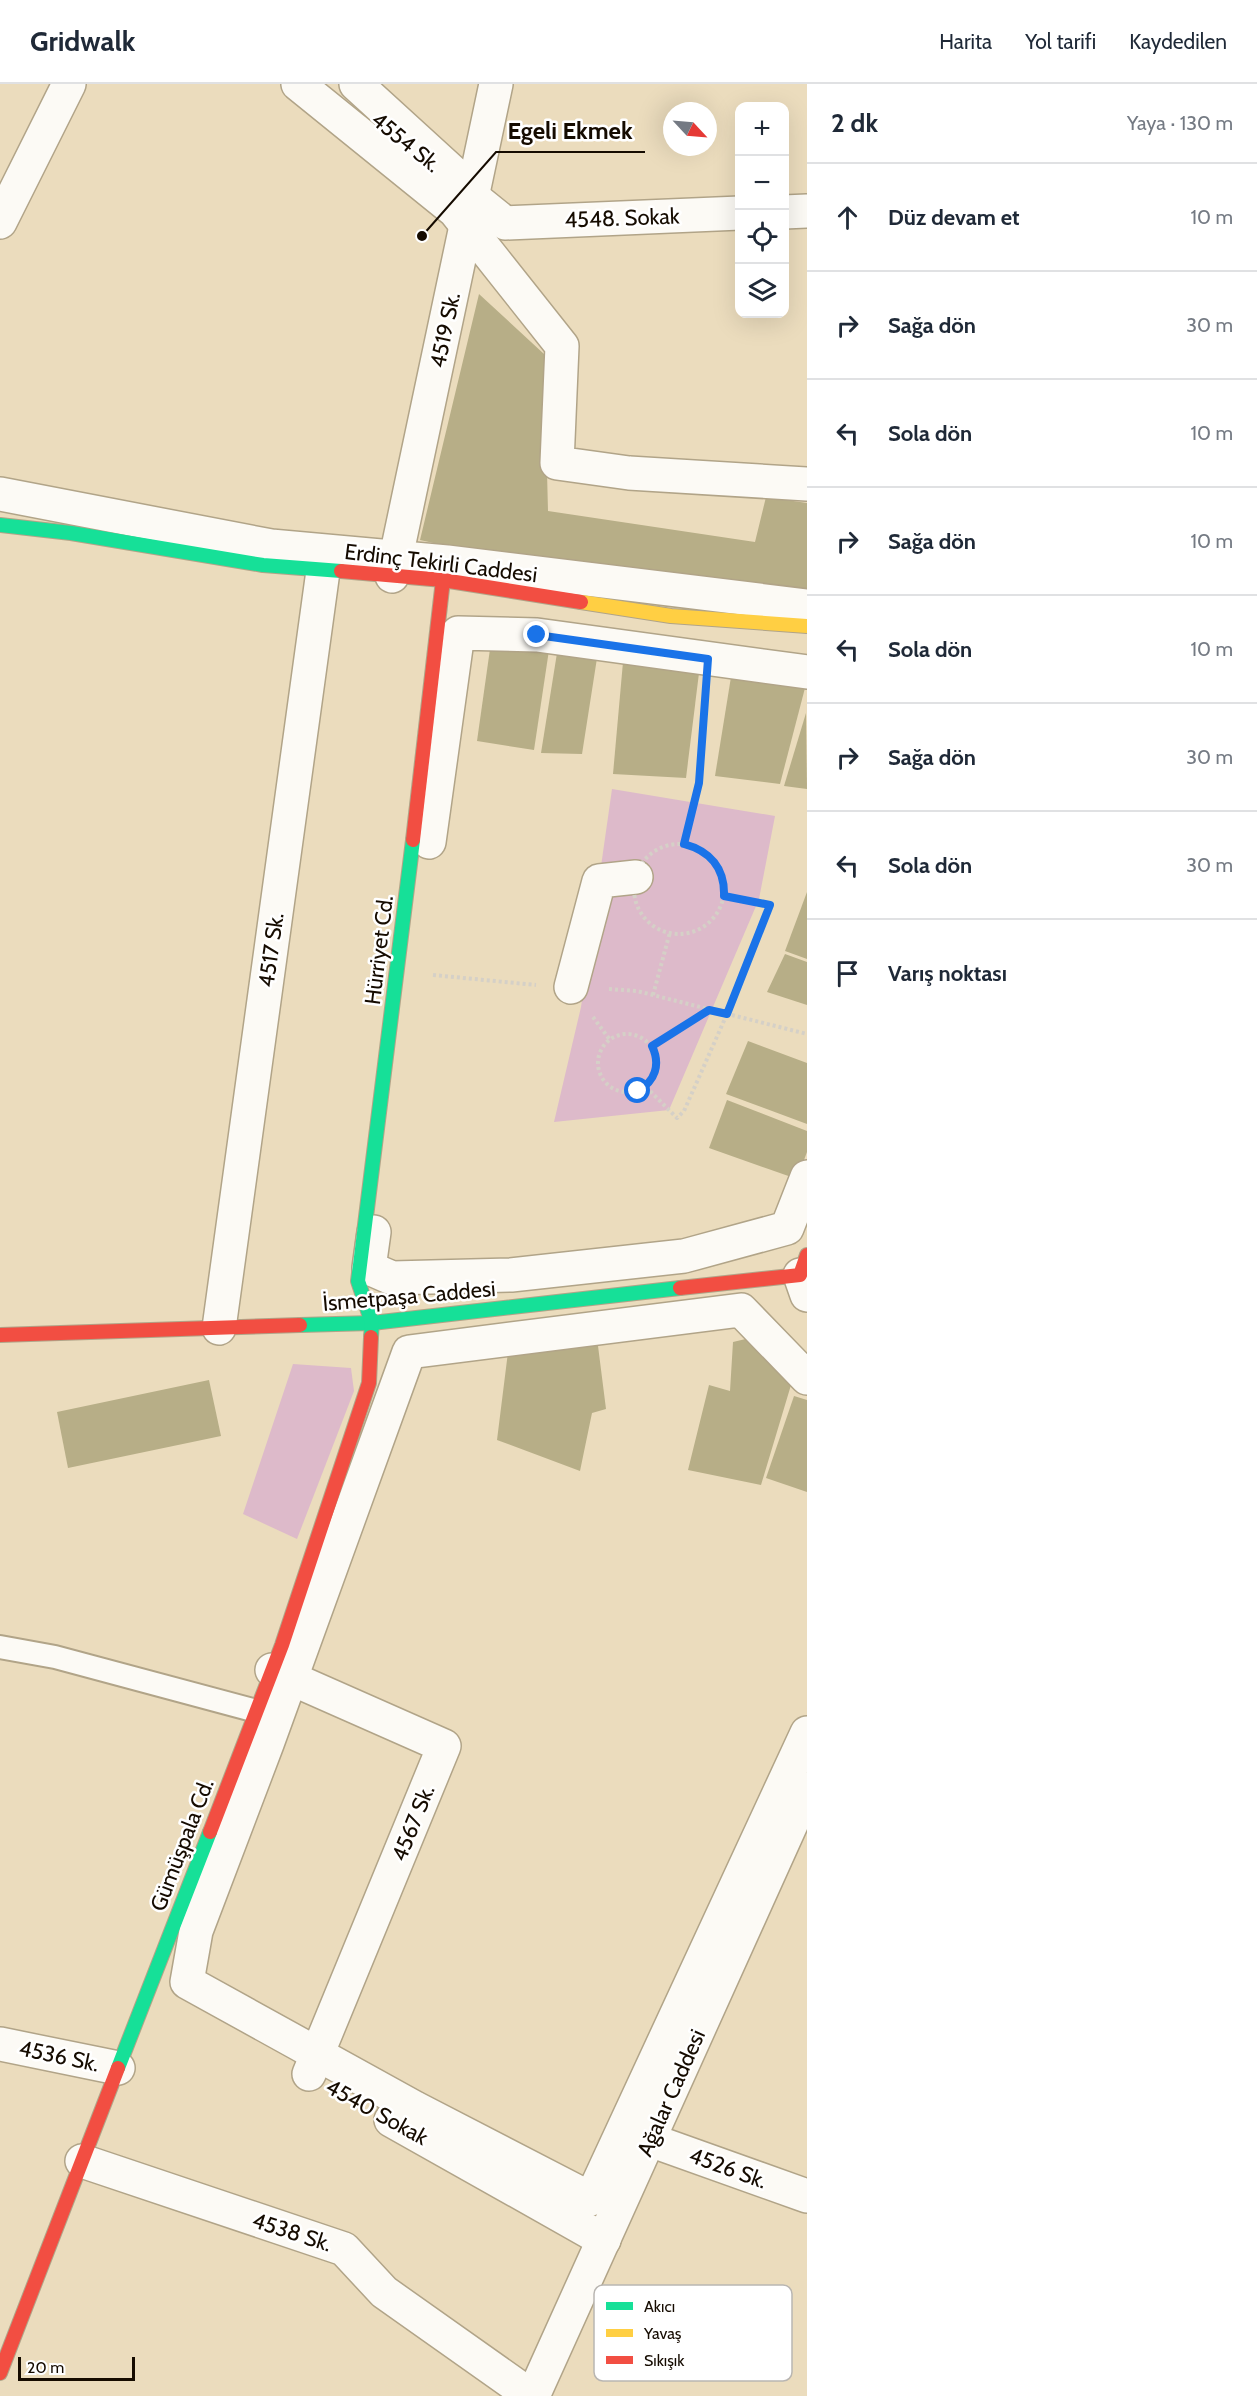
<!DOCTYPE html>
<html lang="tr">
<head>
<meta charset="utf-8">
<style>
  :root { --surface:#fff; --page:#f2f2f3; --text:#1f2937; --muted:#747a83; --line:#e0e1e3 }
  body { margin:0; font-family:Cabin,sans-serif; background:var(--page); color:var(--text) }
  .controls { position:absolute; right:18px; top:18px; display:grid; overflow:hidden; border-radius:12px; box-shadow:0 6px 24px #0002 }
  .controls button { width:54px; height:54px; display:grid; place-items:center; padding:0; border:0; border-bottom:2px solid var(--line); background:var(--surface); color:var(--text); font:30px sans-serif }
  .compass { position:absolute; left:663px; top:18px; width:54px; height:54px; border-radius:50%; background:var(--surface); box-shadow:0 6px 24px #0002; rotate:116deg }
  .scale { position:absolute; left:18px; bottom:15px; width:117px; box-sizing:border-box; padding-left:6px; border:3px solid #150b00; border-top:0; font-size:16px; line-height:21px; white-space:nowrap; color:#150b00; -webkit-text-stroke:4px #fff; paint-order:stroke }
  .stop { position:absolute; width:18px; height:18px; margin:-14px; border:4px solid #1a73e8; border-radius:50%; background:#fff }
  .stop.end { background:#1a73e8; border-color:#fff; box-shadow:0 2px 6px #0008 }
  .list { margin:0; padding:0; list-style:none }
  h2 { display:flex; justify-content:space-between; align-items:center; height:78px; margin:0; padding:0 24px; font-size:26px }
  h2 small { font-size:20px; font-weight:400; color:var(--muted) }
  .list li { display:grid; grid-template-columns:39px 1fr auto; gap:18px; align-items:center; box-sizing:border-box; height:108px; padding:0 24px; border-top:2px solid var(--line) }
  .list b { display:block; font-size:22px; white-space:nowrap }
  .list em { font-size:20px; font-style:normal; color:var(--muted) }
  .icon { flex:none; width:33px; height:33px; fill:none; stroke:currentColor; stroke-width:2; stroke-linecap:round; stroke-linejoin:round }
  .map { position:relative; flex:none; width:807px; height:2312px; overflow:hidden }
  header { display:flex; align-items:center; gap:36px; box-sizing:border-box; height:84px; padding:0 30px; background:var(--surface); border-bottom:2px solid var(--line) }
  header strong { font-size:28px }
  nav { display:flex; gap:33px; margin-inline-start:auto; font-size:21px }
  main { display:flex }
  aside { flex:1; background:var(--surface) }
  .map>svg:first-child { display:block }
  .green { fill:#ddbaca }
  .building { fill:#b7ae87 }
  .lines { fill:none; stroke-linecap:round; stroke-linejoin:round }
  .lane-casing { stroke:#b1a488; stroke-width:26 }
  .street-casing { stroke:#b1a488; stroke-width:36 }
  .fast-casing { stroke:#b1a488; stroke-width:16 }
  .slow-casing { stroke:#b1a488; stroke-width:16 }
  .jam-casing { stroke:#b1a488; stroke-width:16 }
  .path { stroke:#d5d0c7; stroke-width:4; stroke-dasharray:3 3; stroke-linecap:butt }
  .lane { stroke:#fcfaf5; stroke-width:22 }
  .street { stroke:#fcfaf5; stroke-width:33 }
  .fast { stroke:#16e098; stroke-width:14 }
  .slow { stroke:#ffcf43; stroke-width:14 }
  .jam { stroke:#f24e42; stroke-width:14 }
  .route { stroke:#1a73e8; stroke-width:8 }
  .labels { text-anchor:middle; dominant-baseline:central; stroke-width:5; stroke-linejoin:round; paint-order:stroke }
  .street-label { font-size:22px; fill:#150b00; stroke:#fff }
  .key { fill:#fff; stroke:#b9b6b2; stroke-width:1.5 }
  .key-label { font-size:16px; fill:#150b00 }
  .leader { fill:none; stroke:#150b00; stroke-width:2 }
  .callout-dot { fill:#150b00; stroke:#fff; stroke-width:2 }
  .callout-label { font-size:24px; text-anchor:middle; font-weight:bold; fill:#150b00; stroke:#fff; stroke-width:5; stroke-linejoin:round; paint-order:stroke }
</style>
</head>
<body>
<header>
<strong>Gridwalk</strong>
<nav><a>Harita</a><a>Yol tarifi</a><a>Kaydedilen</a></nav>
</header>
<main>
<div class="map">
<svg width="807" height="2312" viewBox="0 0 807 2312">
  <rect width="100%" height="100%" fill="#ebdcbd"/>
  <g class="green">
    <path d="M612 705 775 732 759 815 669 1026 554 1038 581 923Z"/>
    <path d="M293 1280 351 1284 354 1307 297 1455 243 1430Z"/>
  </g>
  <g class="building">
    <path d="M479 210 544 270 548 427 755 458 766 413 807 419V516L496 473 420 456Z"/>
    <path d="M491 558 549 566 534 666 477 657Z"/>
    <path d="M557 569 597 574 582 670 541 669Z"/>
    <path d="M623 578 699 589 686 694 613 690Z"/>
    <path d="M731 593 805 604 780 700 715 692Z"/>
    <path d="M806 629 807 705 784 702Z"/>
    <path d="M807 808V875L785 867Z"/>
    <path d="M785 870 807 878V921L767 908Z"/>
    <path d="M748 957 807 979V1040L726 1010Z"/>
    <path d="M727 1016 807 1047V1068L797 1095 709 1064Z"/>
    <path d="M754 1253 794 1291 761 1401 688 1386 709 1301 730 1307 733 1258Z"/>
    <path d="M597 1254 606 1325 592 1329 580 1387 497 1356 508 1268Z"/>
    <path d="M209 1296 221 1352 68 1384 57 1328Z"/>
    <path d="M794 1312 807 1316V1408L766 1394Z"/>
  </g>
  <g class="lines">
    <g class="lane-casing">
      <path id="lane" d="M0 1563 55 1573 256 1627"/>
    </g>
    <g class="street-casing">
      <g id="street">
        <path d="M298 0 455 127 562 262 557 379 629 389 807 400"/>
        <path d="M356 0 459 94 443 115"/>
        <path d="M458 101 505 139 740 129"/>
        <path d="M784 128 807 127"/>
        <path d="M0 138 69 0"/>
        <path d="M0 410 271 462 447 478 807 522"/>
        <path d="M392 492 496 0"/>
        <path d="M429 758 458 549 537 551 807 588"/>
        <path d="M571 903 599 797 636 793"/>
        <path d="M374 1148 369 1184 392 1194 511 1191 684 1172 787 1144 807 1093"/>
        <path d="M800 1191 807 1211"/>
        <path d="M219 1244 323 487"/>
        <path d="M807 1294 741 1226 409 1268 267 1660 196 1847 187 1898 415 2024 591 2115 807 1649"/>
        <path d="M272 1586 444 1662 309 1990"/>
        <path d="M0 1960 118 1984"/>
        <path d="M391 2036 604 2156"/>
        <path d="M650 2056 807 2112"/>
        <path d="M82 2077 344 2165 384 2208 531 2312"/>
        <path d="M533 2312 807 1705"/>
      </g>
    </g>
    <g class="fast-casing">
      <g id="fast">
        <path d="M0 441 71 449 263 481 341 487"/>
        <path d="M300 1241 372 1239 680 1204"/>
        <path d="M371 1253 372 1239 358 1197 413 756"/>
        <path d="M118 1984 210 1748"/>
      </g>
    </g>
    <g class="slow-casing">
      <path id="slow" d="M581 518 671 532 807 542"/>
    </g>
    <g class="jam-casing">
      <g id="jam">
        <path d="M341 487 443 496 581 518"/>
        <path d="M413 756 443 496"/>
        <path d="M680 1204 800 1191 807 1171"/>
        <path d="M0 1251 300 1241"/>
        <path d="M210 1748 282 1561 369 1299 371 1253"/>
        <path d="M0 2289 118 1984"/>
      </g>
    </g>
    <g class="path">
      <path d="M684 760 699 699 705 612"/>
      <circle cx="679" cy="805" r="45"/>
      <path d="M433 891 536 901"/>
      <path d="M609 905 637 907 807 950"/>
      <path d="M653 911 670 848"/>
      <path d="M593 933 610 956"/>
      <circle cx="627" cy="979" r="29"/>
      <path d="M652 962 709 925"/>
      <path d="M646 1003 677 1034 684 1027 727 930 770 821 724 812"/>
    </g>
    <use href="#lane" class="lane"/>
    <use href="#street" class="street"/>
    <use href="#fast" class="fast"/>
    <use href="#slow" class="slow"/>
    <use href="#jam" class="jam"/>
  </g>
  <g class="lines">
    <path class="route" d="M537 551 708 575 699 699 684 760C710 767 725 784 724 812L770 821 727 930 709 926 652 962C661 981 655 997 638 1007"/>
  </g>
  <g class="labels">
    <g class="street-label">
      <text transform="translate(406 58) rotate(39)">4554 Sk.</text>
      <text transform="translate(622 134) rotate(-2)">4548. Sokak</text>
      <text transform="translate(445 246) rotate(-78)">4519 Sk.</text>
      <text transform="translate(441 479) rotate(7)">Erdinç Tekirli Caddesi</text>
      <text transform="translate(271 866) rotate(-82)">4517 Sk.</text>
      <text transform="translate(379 866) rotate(-83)">Hürriyet Cd.</text>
      <text transform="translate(409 1212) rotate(-5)">İsmetpaşa Caddesi</text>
      <text transform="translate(413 1739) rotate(-68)">4567 Sk.</text>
      <text transform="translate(182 1761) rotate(-69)">Gümüşpala Cd.</text>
      <text transform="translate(59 1972) rotate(12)">4536 Sk.</text>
      <text transform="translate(671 2009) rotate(-66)">Ağalar Caddesi</text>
      <text transform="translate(377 2028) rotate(29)">4540 Sokak</text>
      <text transform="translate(728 2084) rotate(20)">4526 Sk.</text>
      <text transform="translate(292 2148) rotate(18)">4538 Sk.</text>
    </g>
  </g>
  <rect x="594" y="2201" width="198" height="96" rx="9" class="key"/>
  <rect x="606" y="2218" width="27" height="8" fill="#16e098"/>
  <rect x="606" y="2245" width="27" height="8" fill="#ffcf43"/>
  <rect x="606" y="2272" width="27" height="8" fill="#f24e42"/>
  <g class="key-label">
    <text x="644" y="2228">Akıcı</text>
    <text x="644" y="2255">Yavaş</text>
    <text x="644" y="2282">Sıkışık</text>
  </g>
  <path class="leader" d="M422 152L496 68H645"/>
  <circle class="callout-dot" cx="422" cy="152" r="6"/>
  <g class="callout-label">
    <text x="570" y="55">Egeli Ekmek</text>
  </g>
</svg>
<div class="controls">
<button>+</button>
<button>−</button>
<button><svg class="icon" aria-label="locate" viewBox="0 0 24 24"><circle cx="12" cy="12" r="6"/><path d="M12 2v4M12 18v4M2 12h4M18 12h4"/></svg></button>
<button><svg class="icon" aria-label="layers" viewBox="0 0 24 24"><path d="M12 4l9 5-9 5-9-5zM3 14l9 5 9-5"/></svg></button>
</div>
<svg class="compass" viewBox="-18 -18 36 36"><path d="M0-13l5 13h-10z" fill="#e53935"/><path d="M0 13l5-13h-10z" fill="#747a83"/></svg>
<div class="scale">20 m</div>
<div class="stop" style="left:638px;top:1007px"></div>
<div class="stop end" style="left:537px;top:551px"></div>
</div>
<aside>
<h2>2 dk<small>Yaya · 130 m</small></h2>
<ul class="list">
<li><svg class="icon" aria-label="ahead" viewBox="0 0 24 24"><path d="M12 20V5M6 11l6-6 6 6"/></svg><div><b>Düz devam et</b></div><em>10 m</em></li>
<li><svg class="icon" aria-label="right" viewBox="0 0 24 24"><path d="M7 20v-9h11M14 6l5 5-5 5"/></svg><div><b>Sağa dön</b></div><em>30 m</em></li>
<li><svg class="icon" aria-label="left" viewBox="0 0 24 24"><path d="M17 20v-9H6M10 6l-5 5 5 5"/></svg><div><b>Sola dön</b></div><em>10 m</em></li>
<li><svg class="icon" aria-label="right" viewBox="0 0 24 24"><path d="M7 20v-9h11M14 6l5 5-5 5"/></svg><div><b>Sağa dön</b></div><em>10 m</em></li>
<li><svg class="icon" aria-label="left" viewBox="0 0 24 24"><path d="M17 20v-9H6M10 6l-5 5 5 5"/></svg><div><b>Sola dön</b></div><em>10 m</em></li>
<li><svg class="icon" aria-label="right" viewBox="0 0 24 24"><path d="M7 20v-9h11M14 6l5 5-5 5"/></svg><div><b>Sağa dön</b></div><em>30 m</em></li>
<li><svg class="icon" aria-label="left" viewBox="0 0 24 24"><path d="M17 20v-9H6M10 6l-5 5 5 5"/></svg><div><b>Sola dön</b></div><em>30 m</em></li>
<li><svg class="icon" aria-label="arrive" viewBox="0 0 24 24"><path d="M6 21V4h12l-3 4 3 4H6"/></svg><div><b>Varış noktası</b></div></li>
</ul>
</aside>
</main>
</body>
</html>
